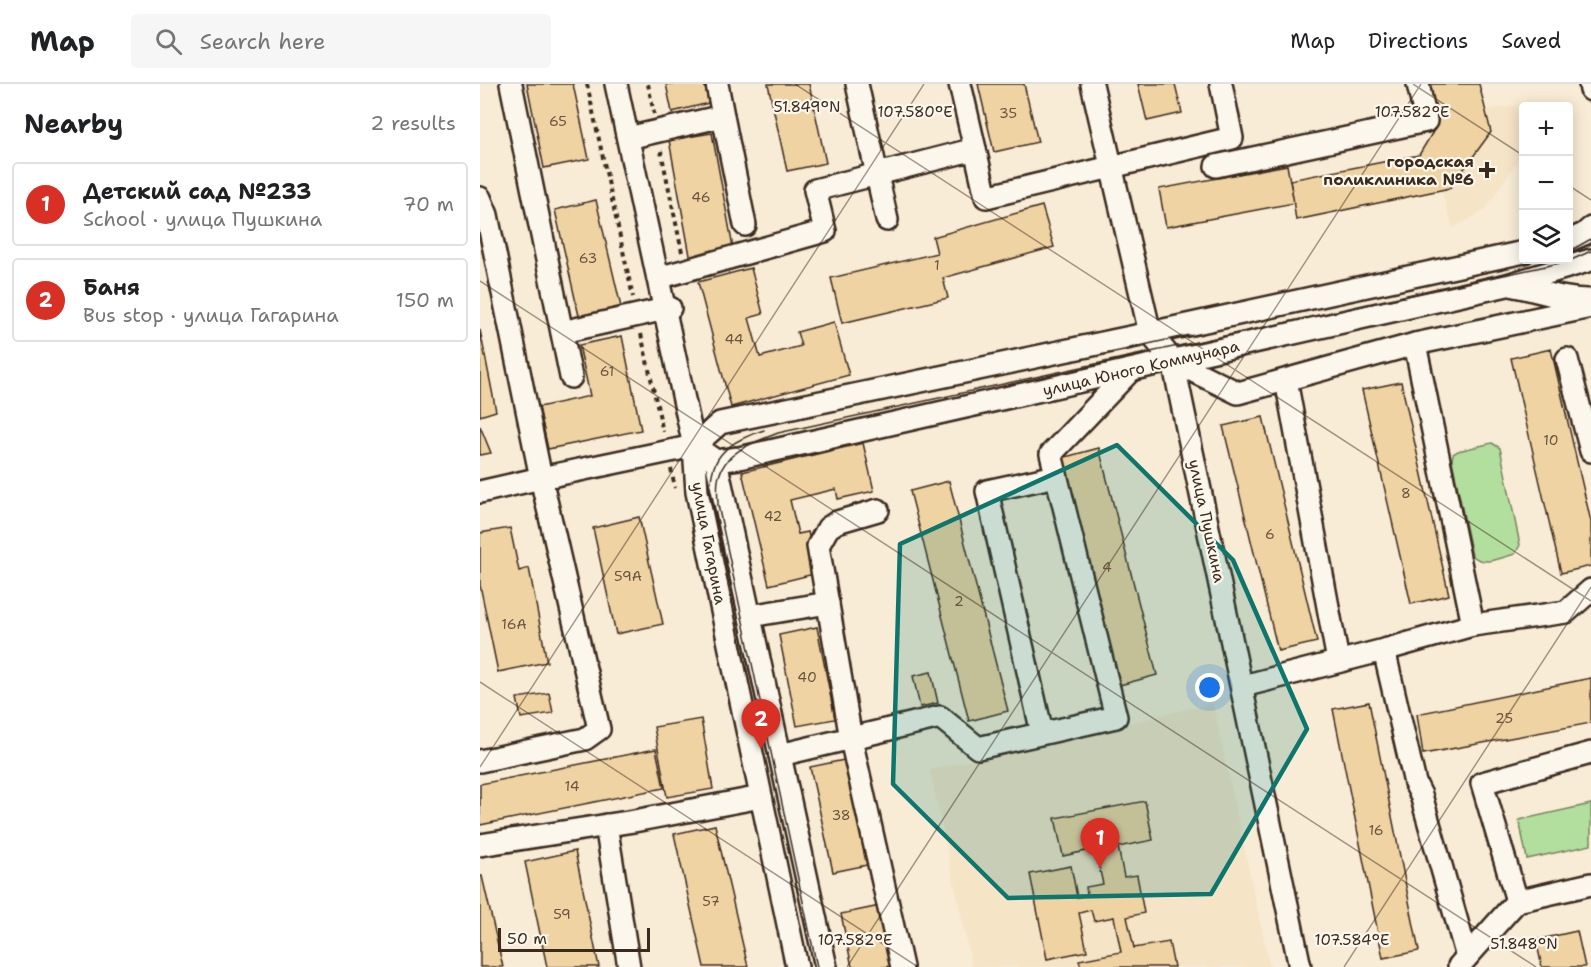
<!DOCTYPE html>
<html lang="en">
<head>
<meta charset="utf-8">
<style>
  :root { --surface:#fff; --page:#f6f6f6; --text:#202124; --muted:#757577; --line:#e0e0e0; --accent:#d93025 }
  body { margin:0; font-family:"Shantell Sans",sans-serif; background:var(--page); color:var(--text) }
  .controls { position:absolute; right:18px; top:18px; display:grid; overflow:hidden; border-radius:6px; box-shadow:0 3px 15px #0003 }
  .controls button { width:54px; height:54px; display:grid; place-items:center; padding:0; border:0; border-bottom:2px solid var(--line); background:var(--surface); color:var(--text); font:30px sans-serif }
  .scale { position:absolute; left:18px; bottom:15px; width:152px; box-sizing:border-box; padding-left:6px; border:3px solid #3b2a1e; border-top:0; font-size:16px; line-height:21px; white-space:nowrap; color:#3b2a1e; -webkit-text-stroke:4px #fbf7ec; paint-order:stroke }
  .you { position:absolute; left:730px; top:604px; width:21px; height:21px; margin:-15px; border:4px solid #fff; border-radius:50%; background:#1a73e8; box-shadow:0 0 0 9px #1a73e833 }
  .badge { display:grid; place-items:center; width:39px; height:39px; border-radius:50%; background:var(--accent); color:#fff; font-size:20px; font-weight:700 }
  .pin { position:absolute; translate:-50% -50px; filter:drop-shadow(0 2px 3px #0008) }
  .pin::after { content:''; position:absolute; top:32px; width:21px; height:18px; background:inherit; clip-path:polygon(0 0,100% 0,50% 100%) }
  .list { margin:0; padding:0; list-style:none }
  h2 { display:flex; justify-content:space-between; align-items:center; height:78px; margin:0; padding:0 24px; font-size:26px }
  h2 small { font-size:20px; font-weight:400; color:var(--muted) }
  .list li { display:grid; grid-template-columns:39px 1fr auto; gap:18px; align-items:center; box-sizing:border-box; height:84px; margin:0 12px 12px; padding:0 12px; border:2px solid var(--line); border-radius:6px }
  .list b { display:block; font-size:22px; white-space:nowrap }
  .list p { margin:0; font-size:20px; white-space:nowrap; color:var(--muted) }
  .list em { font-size:20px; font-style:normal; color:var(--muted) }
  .icon { flex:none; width:33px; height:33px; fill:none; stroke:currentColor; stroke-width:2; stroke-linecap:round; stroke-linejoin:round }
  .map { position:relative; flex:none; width:1111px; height:883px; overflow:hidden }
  header { display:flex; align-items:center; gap:36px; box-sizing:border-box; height:84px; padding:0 30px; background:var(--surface); border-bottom:2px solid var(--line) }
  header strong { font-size:28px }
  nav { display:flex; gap:33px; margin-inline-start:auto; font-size:21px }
  .search { width:420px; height:54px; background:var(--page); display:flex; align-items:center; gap:15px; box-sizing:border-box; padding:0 21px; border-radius:6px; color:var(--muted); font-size:22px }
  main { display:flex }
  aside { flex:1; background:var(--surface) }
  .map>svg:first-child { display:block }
  .built { fill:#f6e4c7 }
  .green { fill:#b3df9e; stroke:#77845e; stroke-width:1.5 }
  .building { fill:#f0d3a3; stroke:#3b2a1e; stroke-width:1.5 }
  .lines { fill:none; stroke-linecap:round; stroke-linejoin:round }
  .minor-casing { stroke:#3b2a1e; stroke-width:26 }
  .path { stroke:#3b2a1e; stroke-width:4; stroke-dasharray:4.5 4.5; stroke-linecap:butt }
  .minor { stroke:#fbf7ec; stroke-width:21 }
  .tram { stroke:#3b2a1e; stroke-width:1.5 }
  .marked { fill:#0f766e; fill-opacity:0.2; stroke:#0f766e; stroke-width:4.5; stroke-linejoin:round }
  .ticks { fill:none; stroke:#3b2a1e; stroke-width:1.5; stroke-opacity:0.45 }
  .poi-dot { fill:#3b2a1e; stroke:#fbf7ec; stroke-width:2 }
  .labels { text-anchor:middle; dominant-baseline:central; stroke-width:4.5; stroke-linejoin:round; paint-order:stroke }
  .number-label { font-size:14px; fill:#68543f }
  .poi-label { font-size:16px; font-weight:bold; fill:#3b2a1e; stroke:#fbf7ec; text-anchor:end }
  .street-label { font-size:16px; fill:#3b2a1e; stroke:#fbf7ec }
  .ticks-label { font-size:15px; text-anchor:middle; fill:#3b2a1e; stroke:#fbf7ec; stroke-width:4.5; stroke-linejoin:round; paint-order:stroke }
</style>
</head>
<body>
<header>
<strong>Map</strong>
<div class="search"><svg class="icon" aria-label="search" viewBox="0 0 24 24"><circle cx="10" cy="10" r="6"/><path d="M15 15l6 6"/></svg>Search here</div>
<nav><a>Map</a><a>Directions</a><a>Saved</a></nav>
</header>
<main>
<aside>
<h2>Nearby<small>2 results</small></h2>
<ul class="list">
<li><span class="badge">1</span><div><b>Детский сад №233</b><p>School · улица Пушкина</p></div><em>70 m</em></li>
<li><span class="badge">2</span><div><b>Баня</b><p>Bus stop · улица Гагарина</p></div><em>150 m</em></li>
</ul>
</aside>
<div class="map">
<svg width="1111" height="883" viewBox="0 0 1111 883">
  <rect width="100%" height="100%" fill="#f8ecd6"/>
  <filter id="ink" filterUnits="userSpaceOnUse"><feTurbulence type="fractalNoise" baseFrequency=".0167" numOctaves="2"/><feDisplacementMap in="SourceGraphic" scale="12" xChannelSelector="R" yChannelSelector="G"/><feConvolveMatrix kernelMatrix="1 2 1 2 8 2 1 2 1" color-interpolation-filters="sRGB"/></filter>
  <g filter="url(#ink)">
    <g class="built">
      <path d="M1040 21 1043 31V69L1004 127 973 144 961 106 970 104 1011 48 1006 26Z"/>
      <path d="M733 619 790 883H492L450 686Z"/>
    </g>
    <g class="green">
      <path d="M1012 359 1020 364 1040 461 1035 470C1020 474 1003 483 992 471L972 376 973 370 978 367Z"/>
      <path d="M1111 720V761L1047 775 1039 736Z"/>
    </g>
    <g class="building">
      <path d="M47 0H93L109 75 64 84Z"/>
      <path d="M186 0H224L229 19 192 28Z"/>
      <path d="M288 0H329L346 79 307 87Z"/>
      <path d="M498 0H544L558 58 514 68Z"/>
      <path d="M658 0H695L702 29 667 37Z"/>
      <path d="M948 0H999L1011 48 970 104 816 136 810 96 939 71 954 46Z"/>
      <path d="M232 49 254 169 211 177 189 56Z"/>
      <path d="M807 81 814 119 686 143 679 105Z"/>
      <path d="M116 116 141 223 99 232 75 126Z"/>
      <path d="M562 122 574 163 463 194 468 214 362 239 351 194 457 169 453 153Z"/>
      <path d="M271 184 283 230 269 234 280 273 321 262 317 248 354 238 369 291 251 323 218 198Z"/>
      <path d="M0 246 16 327 0 332Z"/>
      <path d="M142 252 161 346 68 365 59 323 110 312 99 261Z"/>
      <path d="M1071 265 1111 438V482L1081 489 1031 274Z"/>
      <path d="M921 298 969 511 931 520 882 306Z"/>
      <path d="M783 333 837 558 798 567 743 342Z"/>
      <path d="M0 342 11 369 0 371Z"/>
      <path d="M383 359 394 407 358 415 356 405 310 416 318 450 328 448 338 489 289 501 262 388Z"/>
      <path d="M619 364 677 591 636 602 578 375Z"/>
      <path d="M469 397 528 627 489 637 430 407Z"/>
      <path d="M159 433 183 540 136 550 113 444Z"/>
      <path d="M30 444 39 487 49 484 67 578 18 588 0 501V449Z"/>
      <path d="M337 543 355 635 317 642 299 551Z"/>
      <path d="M451 588 458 619 440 623 433 592Z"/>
      <path d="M1111 594V639L943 670 937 630Z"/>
      <path d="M69 609 73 629 41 634 37 614Z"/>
      <path d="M889 618 939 867 903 874 853 625Z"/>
      <path d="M221 635 233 705 187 713 174 643Z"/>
      <path d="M176 665 184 704 0 741V700Z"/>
      <path d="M369 675 392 780 353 788 330 683Z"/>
      <path d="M665 717 673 756 638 763 644 793 657 791 664 829 647 833 654 864 689 858 694 883H601L599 876 641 868 634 833 614 837 611 826 599 829 607 867 567 875 550 790 591 782 597 813 607 811 606 803 623 800 615 765 583 772 575 734Z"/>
      <path d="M235 741 268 883H224L194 750Z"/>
      <path d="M95 767 119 883H67L45 778Z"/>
      <path d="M0 792H2L23 883H0Z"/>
      <path d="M400 822 413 883H372L361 830Z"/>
      <path d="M1097 847 1105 883H1062L1056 856Z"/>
    </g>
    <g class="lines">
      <g class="minor-casing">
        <g id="minor">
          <path d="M31 0 91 293"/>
          <path d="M136 0 214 362 217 408 317 883"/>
          <path d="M377 0 407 136"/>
          <path d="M480 0 495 65"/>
          <path d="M612 0 670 249 693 277 820 883"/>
          <path d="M1110 0 1111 6"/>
          <path d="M243 32 265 141"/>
          <path d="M148 54 243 32 237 0"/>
          <path d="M736 82 946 37 938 0"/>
          <path d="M0 114 7 131 61 394 119 645 105 655 0 677"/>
          <path d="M1088 157 1104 150 1111 144"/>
          <path d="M178 194 345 147 335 106 495 65 506 113 752 54 741 0"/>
          <path d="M1034 202C1059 206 1085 217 1111 216"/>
          <path d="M82 248 190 224"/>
          <path d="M935 260 993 541"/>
          <path d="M1087 275 1111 367"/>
          <path d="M693 277 758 309 935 260 1111 223"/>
          <path d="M806 296 858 577"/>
          <path d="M214 362 236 377 259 374 1027 201 1111 176"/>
          <path d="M236 377 346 883"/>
          <path d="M0 408 61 394 214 362 240 339 670 249 1044 168"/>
          <path d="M398 426 357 438 348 444 338 462 371 655 422 883"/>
          <path d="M270 532 348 519"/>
          <path d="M904 566 993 541 1086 528 1111 506"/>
          <path d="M763 602 904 566 935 699 941 711 987 873"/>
          <path d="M562 649 507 407 576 392"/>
          <path d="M1111 669 1002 699 1037 817 1111 800"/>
          <path d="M300 671 460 633 498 664 636 633 571 370 650 287"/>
          <path d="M126 741 149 883"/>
          <path d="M0 761 154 737 281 713"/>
          <path d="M979 882 1037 817"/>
        </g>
      </g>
      <g class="path">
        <path d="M107 0 153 213"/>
        <path d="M168 0 174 30"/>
        <path d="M181 67 202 168"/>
        <path d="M161 250 183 348"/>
        <path d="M191 385 195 404"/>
      </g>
      <use href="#minor" class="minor"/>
      <g class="tram">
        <path d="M1088 168 1111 155"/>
        <path d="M650 264 709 251"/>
        <path d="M231 398C233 366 257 355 284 346"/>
        <path d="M337 883 238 421C238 413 236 401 239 392 246 366 276 358 298 349L1089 177 1111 167"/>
      </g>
    </g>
  </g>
  <path class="marked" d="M637 361 753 476 827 645 731 810 528 814 413 700 420 460Z"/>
  <path class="ticks" d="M315 0 1111 517M933 0 1044 72M1088 101 1111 116M0 197 1056 883M0 598 438 883M0 683 444 0M367 883 941 0M864 883 1111 503"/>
  <path class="poi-dot" d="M1004 77h6v6h6v6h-6v6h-6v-6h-6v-6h6z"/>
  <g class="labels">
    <g class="number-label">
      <text x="528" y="29">35</text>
      <text x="78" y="37">65</text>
      <text x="221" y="113">46</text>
      <text x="108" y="174">63</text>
      <text x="457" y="181">1</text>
      <text x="254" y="255">44</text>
      <text x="127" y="287">61</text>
      <text x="1071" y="356">10</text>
      <text x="926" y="409">8</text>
      <text x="293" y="432">42</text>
      <text x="790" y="450">6</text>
      <text x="627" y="483">4</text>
      <text x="148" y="492">59А</text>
      <text x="479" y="517">2</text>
      <text x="34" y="540">16А</text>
      <text x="327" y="593">40</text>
      <text x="1024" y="634">25</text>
      <text x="92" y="702">14</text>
      <text x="361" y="731">38</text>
      <text x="896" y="746">16</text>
      <text x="231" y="817">57</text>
      <text x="82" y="830">59</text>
    </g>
    <g class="poi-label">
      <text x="994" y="77">городская<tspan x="994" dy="18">поликлиника №6</tspan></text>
    </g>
    <g class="street-label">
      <text transform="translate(661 284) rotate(-13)">улица Юного Коммунара</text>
      <text transform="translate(727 437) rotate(78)">улица Пушкина</text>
      <text transform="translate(229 459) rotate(79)">улица Гагарина</text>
    </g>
  </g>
  <g class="ticks-label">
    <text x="327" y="28">51.849°N</text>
    <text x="435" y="33">107.580°E</text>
    <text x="932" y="33">107.582°E</text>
    <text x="375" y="861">107.582°E</text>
    <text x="872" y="861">107.584°E</text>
    <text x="1044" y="865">51.848°N</text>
  </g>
</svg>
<div class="controls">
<button>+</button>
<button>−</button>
<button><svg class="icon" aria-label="layers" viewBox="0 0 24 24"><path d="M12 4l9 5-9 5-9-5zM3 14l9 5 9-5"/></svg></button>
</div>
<div class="scale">50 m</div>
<div class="you"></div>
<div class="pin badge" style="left:620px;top:784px">1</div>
<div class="pin badge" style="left:281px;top:665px">2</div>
</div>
</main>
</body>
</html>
